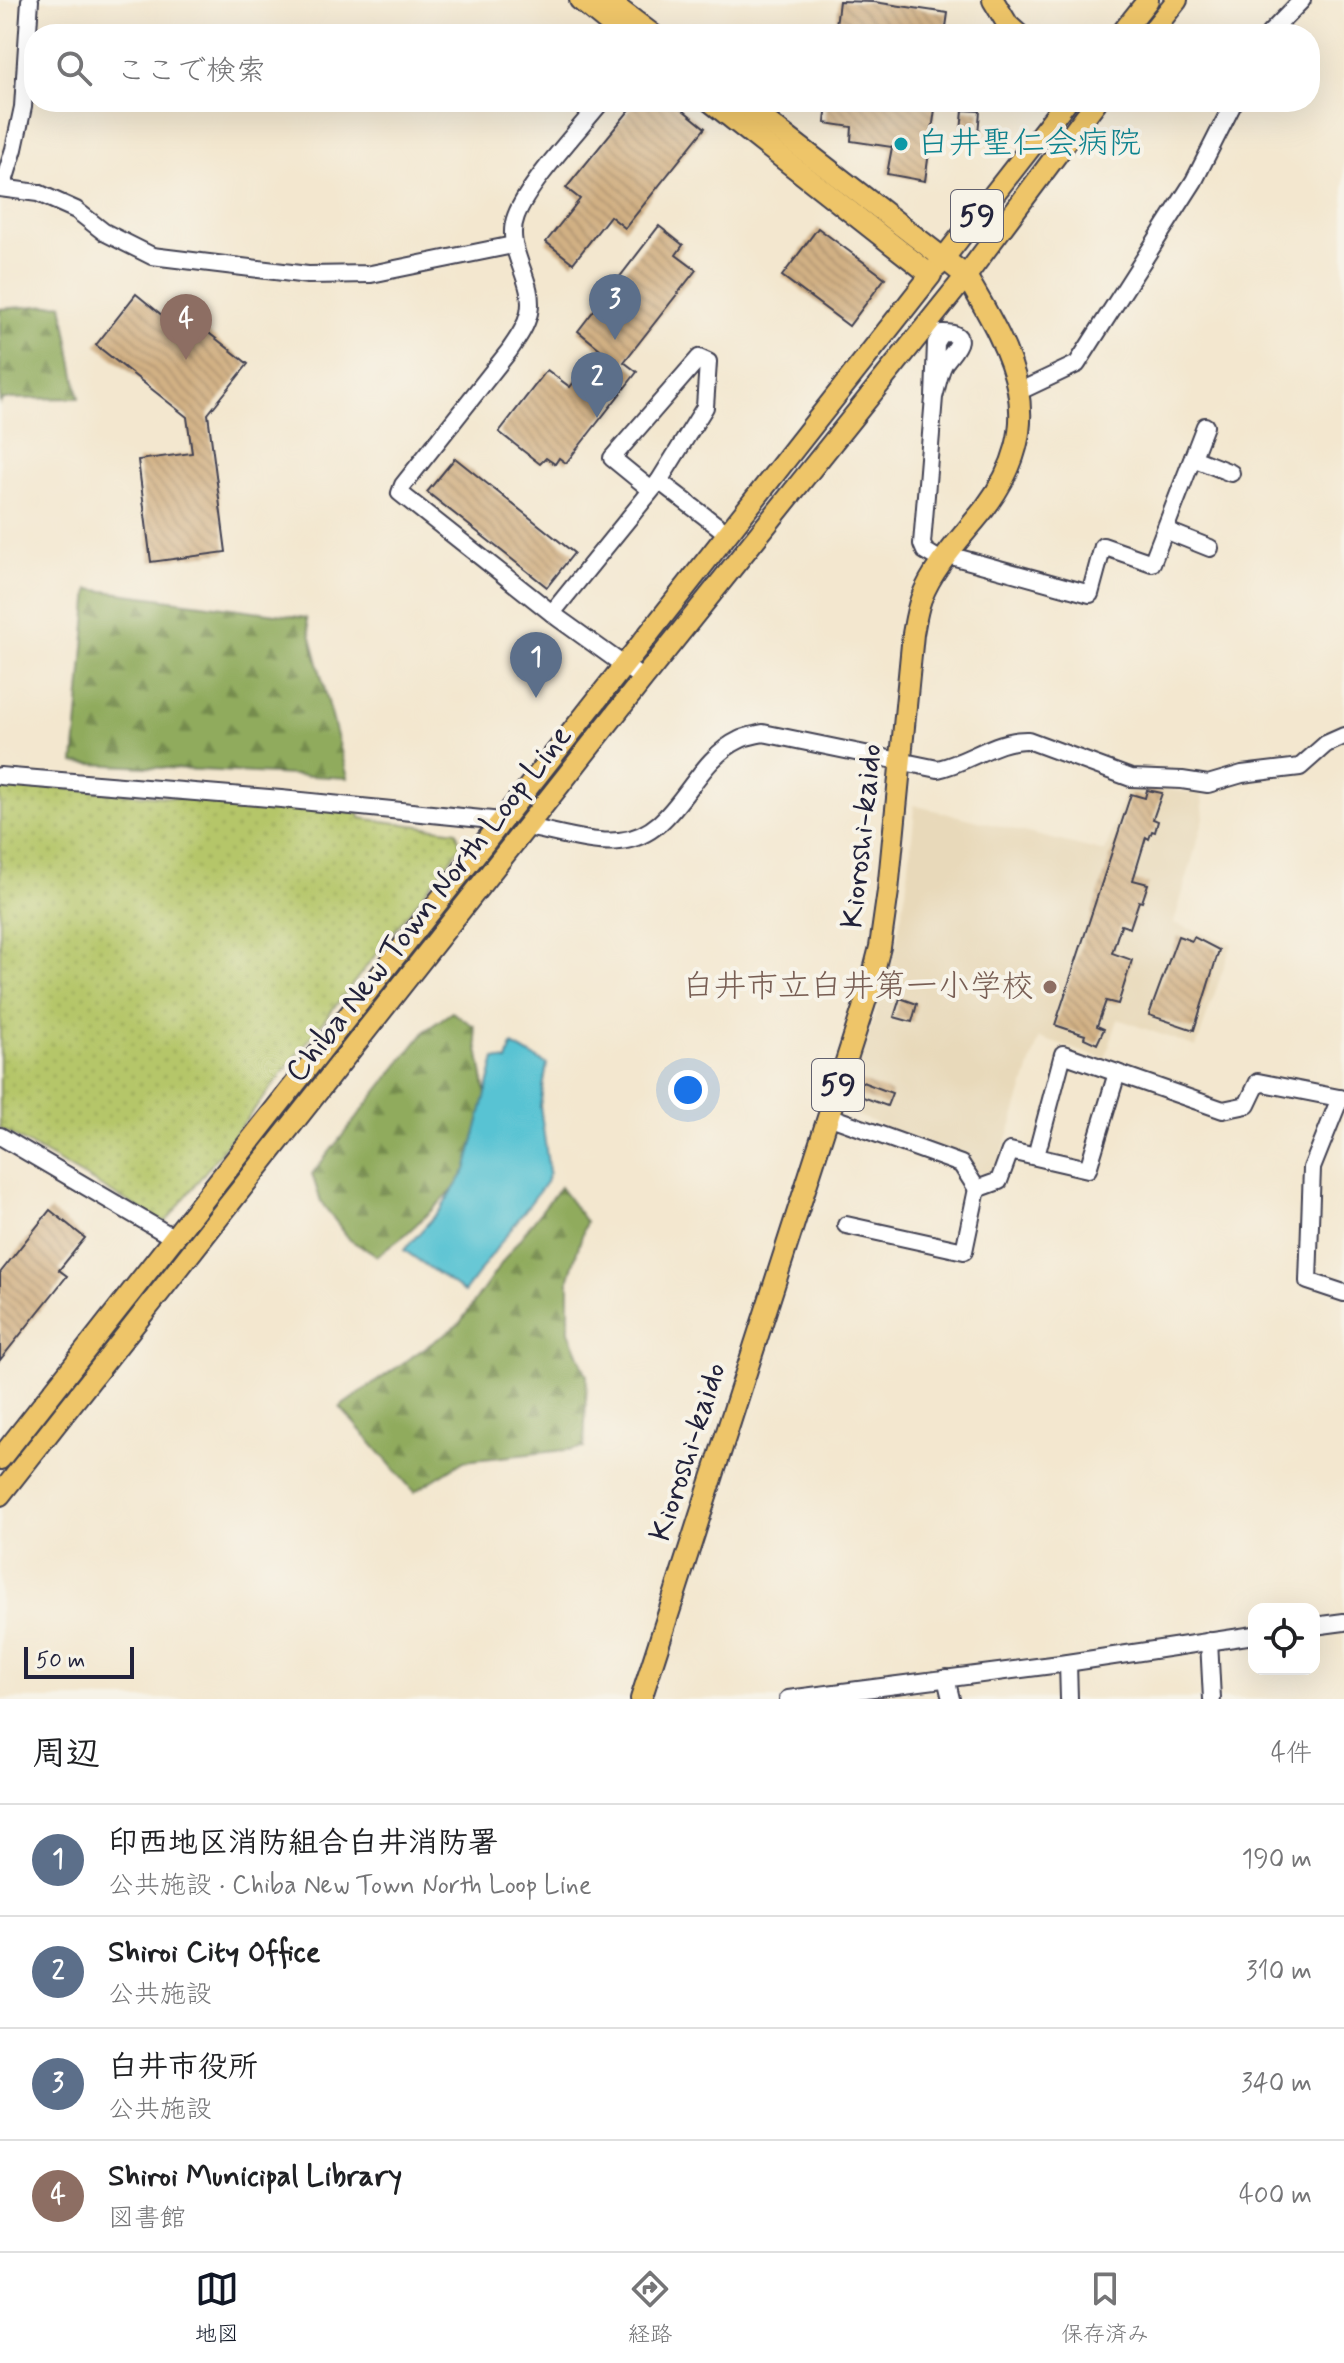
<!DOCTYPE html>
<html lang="ja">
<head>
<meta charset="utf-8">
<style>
  :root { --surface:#fff; --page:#f2f2f2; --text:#202124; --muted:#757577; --line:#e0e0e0; --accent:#111827 }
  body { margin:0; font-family:Mynerve,"Klee One",sans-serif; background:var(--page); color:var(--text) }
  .controls { position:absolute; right:24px; bottom:24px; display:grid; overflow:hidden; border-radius:16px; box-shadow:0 8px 32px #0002 }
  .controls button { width:72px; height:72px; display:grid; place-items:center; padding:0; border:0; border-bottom:2px solid var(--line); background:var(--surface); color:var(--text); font:40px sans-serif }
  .scale { position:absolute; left:24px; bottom:20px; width:110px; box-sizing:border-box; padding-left:8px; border:4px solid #22223b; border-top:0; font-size:22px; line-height:28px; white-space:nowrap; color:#22223b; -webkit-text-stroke:6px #f7f3e8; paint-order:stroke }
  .you { position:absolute; left:688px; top:1090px; width:28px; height:28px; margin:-20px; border:6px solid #fff; border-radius:50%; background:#1a73e8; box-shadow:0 0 0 12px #1a73e833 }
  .badge { display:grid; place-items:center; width:52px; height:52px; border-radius:50%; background:var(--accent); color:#fff; font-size:26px; font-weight:700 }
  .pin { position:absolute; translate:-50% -66px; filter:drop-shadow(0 2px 4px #0008) }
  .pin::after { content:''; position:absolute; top:42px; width:28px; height:24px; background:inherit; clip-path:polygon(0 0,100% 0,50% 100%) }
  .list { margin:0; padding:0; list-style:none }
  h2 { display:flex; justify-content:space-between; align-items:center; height:104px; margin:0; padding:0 32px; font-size:34px }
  h2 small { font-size:26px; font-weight:400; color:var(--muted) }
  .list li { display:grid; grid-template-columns:52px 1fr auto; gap:24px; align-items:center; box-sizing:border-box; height:112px; padding:0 32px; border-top:2px solid var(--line) }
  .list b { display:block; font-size:30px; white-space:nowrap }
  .list p { margin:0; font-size:26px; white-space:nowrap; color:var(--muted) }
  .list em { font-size:26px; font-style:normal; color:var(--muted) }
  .icon { flex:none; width:44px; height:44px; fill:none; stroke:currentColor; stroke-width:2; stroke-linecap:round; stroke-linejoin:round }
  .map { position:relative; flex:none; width:1344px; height:1699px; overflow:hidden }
  .search { position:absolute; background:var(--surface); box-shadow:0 8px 32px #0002; left:24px; right:24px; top:24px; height:88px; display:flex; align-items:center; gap:20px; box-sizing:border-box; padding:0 28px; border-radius:32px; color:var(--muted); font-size:30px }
  .sheet { height:552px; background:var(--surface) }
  nav { display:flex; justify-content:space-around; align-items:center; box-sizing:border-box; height:112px; border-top:2px solid var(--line); background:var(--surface); font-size:22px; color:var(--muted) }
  nav a { display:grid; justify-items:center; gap:4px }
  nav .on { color:var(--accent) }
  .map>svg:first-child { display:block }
  .built { fill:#e8d9ba }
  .green { fill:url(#green-dots); stroke:#6c7452; stroke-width:2 }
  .forest { fill:url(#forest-firs); stroke:#59664c; stroke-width:2 }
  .water { fill:#58c3d3; stroke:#3d7287; stroke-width:2 }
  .building { fill:url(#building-back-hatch) }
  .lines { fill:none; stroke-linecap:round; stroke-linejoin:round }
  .minor-casing { stroke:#414051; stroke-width:20 }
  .major-casing { stroke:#414051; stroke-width:24 }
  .minor { stroke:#fff; stroke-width:16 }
  .major { stroke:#eec569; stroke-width:20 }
  .culture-dot { fill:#0f9aa8; stroke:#f7f3e8; stroke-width:3 }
  .education-dot { fill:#8d6e63; stroke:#f7f3e8; stroke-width:3 }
  .labels { text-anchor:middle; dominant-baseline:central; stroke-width:8; stroke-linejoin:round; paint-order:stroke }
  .shield { fill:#f7f3e8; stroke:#62616f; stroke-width:2 }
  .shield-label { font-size:30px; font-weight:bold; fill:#22223b }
  .culture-label { font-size:32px; fill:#0d838f; stroke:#f7f3e8; text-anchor:start }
  .street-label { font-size:32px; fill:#22223b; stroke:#f7f3e8 }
  .education-label { font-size:32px; fill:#785e54; stroke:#f7f3e8; text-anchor:end }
</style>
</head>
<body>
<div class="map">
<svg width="1344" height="1699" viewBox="0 0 1344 1699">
  <defs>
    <pattern id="green-dots" width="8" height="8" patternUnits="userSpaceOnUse" patternTransform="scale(2)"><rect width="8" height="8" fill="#b5c669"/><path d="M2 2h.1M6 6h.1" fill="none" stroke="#9baa5c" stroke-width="1.8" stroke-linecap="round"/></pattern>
    <pattern id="forest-firs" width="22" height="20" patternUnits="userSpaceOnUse" patternTransform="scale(2)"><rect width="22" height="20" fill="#90ab5d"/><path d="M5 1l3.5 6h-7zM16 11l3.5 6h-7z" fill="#758b4e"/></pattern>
    <pattern id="building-back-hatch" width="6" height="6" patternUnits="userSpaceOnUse" patternTransform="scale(2)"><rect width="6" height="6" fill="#d1b084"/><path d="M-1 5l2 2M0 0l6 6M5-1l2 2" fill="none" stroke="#b39773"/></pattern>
  </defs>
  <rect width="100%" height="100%" fill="#f7f3e8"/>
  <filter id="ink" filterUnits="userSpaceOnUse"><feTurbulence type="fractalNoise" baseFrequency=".0125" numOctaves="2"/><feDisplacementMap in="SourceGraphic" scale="16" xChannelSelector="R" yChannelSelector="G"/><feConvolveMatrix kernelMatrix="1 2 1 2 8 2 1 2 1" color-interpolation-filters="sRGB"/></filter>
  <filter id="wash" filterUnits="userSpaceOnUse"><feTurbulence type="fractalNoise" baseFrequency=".006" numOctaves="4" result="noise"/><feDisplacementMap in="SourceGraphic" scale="32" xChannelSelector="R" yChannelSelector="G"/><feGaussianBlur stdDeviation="1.8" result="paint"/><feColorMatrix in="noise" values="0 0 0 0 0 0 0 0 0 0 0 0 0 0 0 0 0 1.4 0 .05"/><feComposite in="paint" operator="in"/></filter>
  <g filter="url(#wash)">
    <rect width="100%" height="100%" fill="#f3e7cf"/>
    <path class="built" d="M1135 785 1202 794 1204 818 1174 923 1232 944 1196 1047 1118 1019 1105 1059 1039 1038 997 1172 989 1170 985 1175 972 1170 967 1160 844 1110 894 955 906 891 914 820 913 805 1105 852 1126 789Z"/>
    <path class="green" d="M0 783 359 813 360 818 456 831 461 846 165 1223 0 1128Z"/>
    <g class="forest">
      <path d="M62 304 79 398 3 399 0 403V309Z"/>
      <path d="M89 589 306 618 348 778 74 763Z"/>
      <path d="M452 1012 474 1026 486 1094 482 1163 406 1234 377 1256 350 1240 321 1202 312 1174 426 1030Z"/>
      <path d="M560 1187 586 1222 569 1278V1331L587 1376 584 1448 464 1461 414 1492 340 1407 459 1324 508 1254Z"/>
    </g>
    <path class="water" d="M512 1045 547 1064 540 1106 549 1172 546 1182 464 1292 404 1250 441 1209 466 1170 495 1059 507 1061Z"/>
    <g id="blocks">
      <g class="building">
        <path d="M839 1 874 2 948 13 945 34H835Z"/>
        <path d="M636 102H673L705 128 625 228 610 216 573 263 546 242 580 199 566 188Z"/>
        <path d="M827 102H936L925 181 887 174 892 147 851 141 852 127 825 123Z"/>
        <path d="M963 110 980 111 977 145 960 144Z"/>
        <path d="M659 226 683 245 676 255 696 270 624 362 637 372 566 463 559 458 555 464 546 458 540 464 499 432 547 370 570 387 600 349 578 331Z"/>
        <path d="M818 228 885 278 849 326 782 276Z"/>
        <path d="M136 294 163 316 172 304 248 364 208 414 226 552 151 562 138 460 192 453 187 417 96 345Z"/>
        <path d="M455 458 574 553 547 587 427 492Z"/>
        <path d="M1147 790 1162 793 1153 819 1158 821 1155 832 1152 831 1149 839 1146 837 1133 880 1148 884 1142 902 1139 901 1130 928 1121 925 1112 953 1132 960 1118 1004 1106 1001 1097 1026 1104 1029 1097 1044 1084 1038 1085 1035 1055 1025 1131 794 1145 798Z"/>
        <path d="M1178 936 1192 941 1194 937 1219 950 1194 1030 1149 1015Z"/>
        <path d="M900 998 917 1004 912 1022 894 1017Z"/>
        <path d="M857 1080 892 1093 887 1106 852 1093Z"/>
        <path d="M50 1210 85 1238 59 1270 67 1276 0 1360V1273Z"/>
      </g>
    </g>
  </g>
  <g filter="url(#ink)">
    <use href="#blocks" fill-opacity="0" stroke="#414051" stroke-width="2"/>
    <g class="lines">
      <g class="minor-casing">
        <g id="minor">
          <path d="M1269 34 1302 0"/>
          <path d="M601 102C578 131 528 184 516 216 503 250 536 279 529 313 526 327 517 339 509 351L403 485 400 493 558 618 643 679"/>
          <path d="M0 188 38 193 76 210 104 232 152 256 308 275 371 274 513 245"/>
          <path d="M2 188 14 149 23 107 30 0"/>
          <path d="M1020 391 1077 364 1194 181 1234 102"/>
          <path d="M934 397C937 387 939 373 944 364 949 355 976 332 942 333L936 343 934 397 922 544 925 551 943 562"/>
          <path d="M1193 458 1231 473"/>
          <path d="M659 481 728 534"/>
          <path d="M1165 530 1210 548"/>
          <path d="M948 555 1090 594 1103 546 1152 563 1205 426"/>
          <path d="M552 613 659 481 705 407 708 362 699 358 612 458 650 489"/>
          <path d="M0 776 281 799 502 821"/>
          <path d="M527 827C554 832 592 844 619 841 678 836 690 763 739 740 746 736 755 735 763 733L938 769C970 762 996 739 1028 740L1131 778 1182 780 1208 784 1242 774 1300 767 1326 744 1344 736"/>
          <path d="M1340 1098 1312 1168 1308 1281 1344 1293"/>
          <path d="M828 1116 961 1164 977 1189 999 1181 1010 1151 1088 1169 1117 1073"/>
          <path d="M0 1136 174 1238"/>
          <path d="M1036 1156 1063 1054 1223 1110 1247 1105 1258 1082 1344 1099"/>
          <path d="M846 1225 964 1251 977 1189"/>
          <path d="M1314 1626 1344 1622"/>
          <path d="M1209 1641 1212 1699"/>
          <path d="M1068 1663 1069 1699"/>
          <path d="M946 1678 951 1699"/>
          <path d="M788 1699 1060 1664 1254 1635"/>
        </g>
      </g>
      <g class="major-casing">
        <g id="major">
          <path d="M580 0 622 34"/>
          <path d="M607 0 652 34"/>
          <path d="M993 0 1008 25 1018 34"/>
          <path d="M1121 34 1148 0"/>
          <path d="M1150 34 1177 0"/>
          <path d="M937 267 1066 102"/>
          <path d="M0 1459 931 275 711 102"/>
          <path d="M0 1495 643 679 966 276 742 102"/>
          <path d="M641 1699 869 990 880 947 888 891 913 634C915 623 917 610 921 599 934 565 963 536 985 508 1050 421 1014 357 966 276L1096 102"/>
        </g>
      </g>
      <use href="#minor" class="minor"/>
      <use href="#major" class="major"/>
    </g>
  </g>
  <circle class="culture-dot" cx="901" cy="144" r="8"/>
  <circle class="education-dot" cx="1050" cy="987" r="8"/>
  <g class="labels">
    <g class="shield">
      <rect x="951" y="190" width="52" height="52" rx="6"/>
      <rect x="812" y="1059" width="52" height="52" rx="6"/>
    </g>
    <g class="shield-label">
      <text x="977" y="216">59</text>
      <text x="838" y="1085">59</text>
    </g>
    <g class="culture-label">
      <text x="917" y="144">白井聖仁会病院</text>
    </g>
    <g class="street-label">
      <text transform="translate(862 836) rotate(-84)">Kioroshi-kaido</text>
      <text transform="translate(429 904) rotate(-52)">Chiba New Town North Loop Line</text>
      <text transform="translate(688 1452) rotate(-72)">Kioroshi-kaido</text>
    </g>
    <g class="education-label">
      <text x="1034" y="987">白井市立白井第一小学校</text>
    </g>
  </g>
</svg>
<div class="controls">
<button><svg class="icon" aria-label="locate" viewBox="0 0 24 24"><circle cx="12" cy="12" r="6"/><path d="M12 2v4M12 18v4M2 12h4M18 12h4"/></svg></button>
</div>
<div class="scale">50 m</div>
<div class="you"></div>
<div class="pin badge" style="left:536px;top:698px;background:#5c6f8a">1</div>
<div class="pin badge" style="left:597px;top:418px;background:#5c6f8a">2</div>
<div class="pin badge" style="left:615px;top:340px;background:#5c6f8a">3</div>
<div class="pin badge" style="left:186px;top:360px;background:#8d6e63">4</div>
<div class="search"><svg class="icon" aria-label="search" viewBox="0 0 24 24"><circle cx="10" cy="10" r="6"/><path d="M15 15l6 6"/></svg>ここで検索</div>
</div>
<section class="sheet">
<h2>周辺<small>4件</small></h2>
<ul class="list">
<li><span class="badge" style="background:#5c6f8a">1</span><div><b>印西地区消防組合白井消防署</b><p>公共施設 · Chiba New Town North Loop Line</p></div><em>190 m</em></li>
<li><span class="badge" style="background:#5c6f8a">2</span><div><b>Shiroi City Office</b><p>公共施設</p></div><em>310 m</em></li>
<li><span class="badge" style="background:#5c6f8a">3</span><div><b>白井市役所</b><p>公共施設</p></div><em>340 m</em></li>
<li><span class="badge" style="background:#8d6e63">4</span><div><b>Shiroi Municipal Library</b><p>図書館</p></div><em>400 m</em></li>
</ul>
</section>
<nav>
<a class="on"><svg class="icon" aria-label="map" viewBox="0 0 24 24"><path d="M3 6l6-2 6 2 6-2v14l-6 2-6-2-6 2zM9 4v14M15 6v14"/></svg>地図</a>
<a><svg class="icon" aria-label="directions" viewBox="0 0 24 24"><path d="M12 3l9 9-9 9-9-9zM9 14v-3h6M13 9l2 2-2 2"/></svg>経路</a>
<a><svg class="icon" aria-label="saved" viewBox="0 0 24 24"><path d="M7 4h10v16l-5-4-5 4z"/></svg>保存済み</a>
</nav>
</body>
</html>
